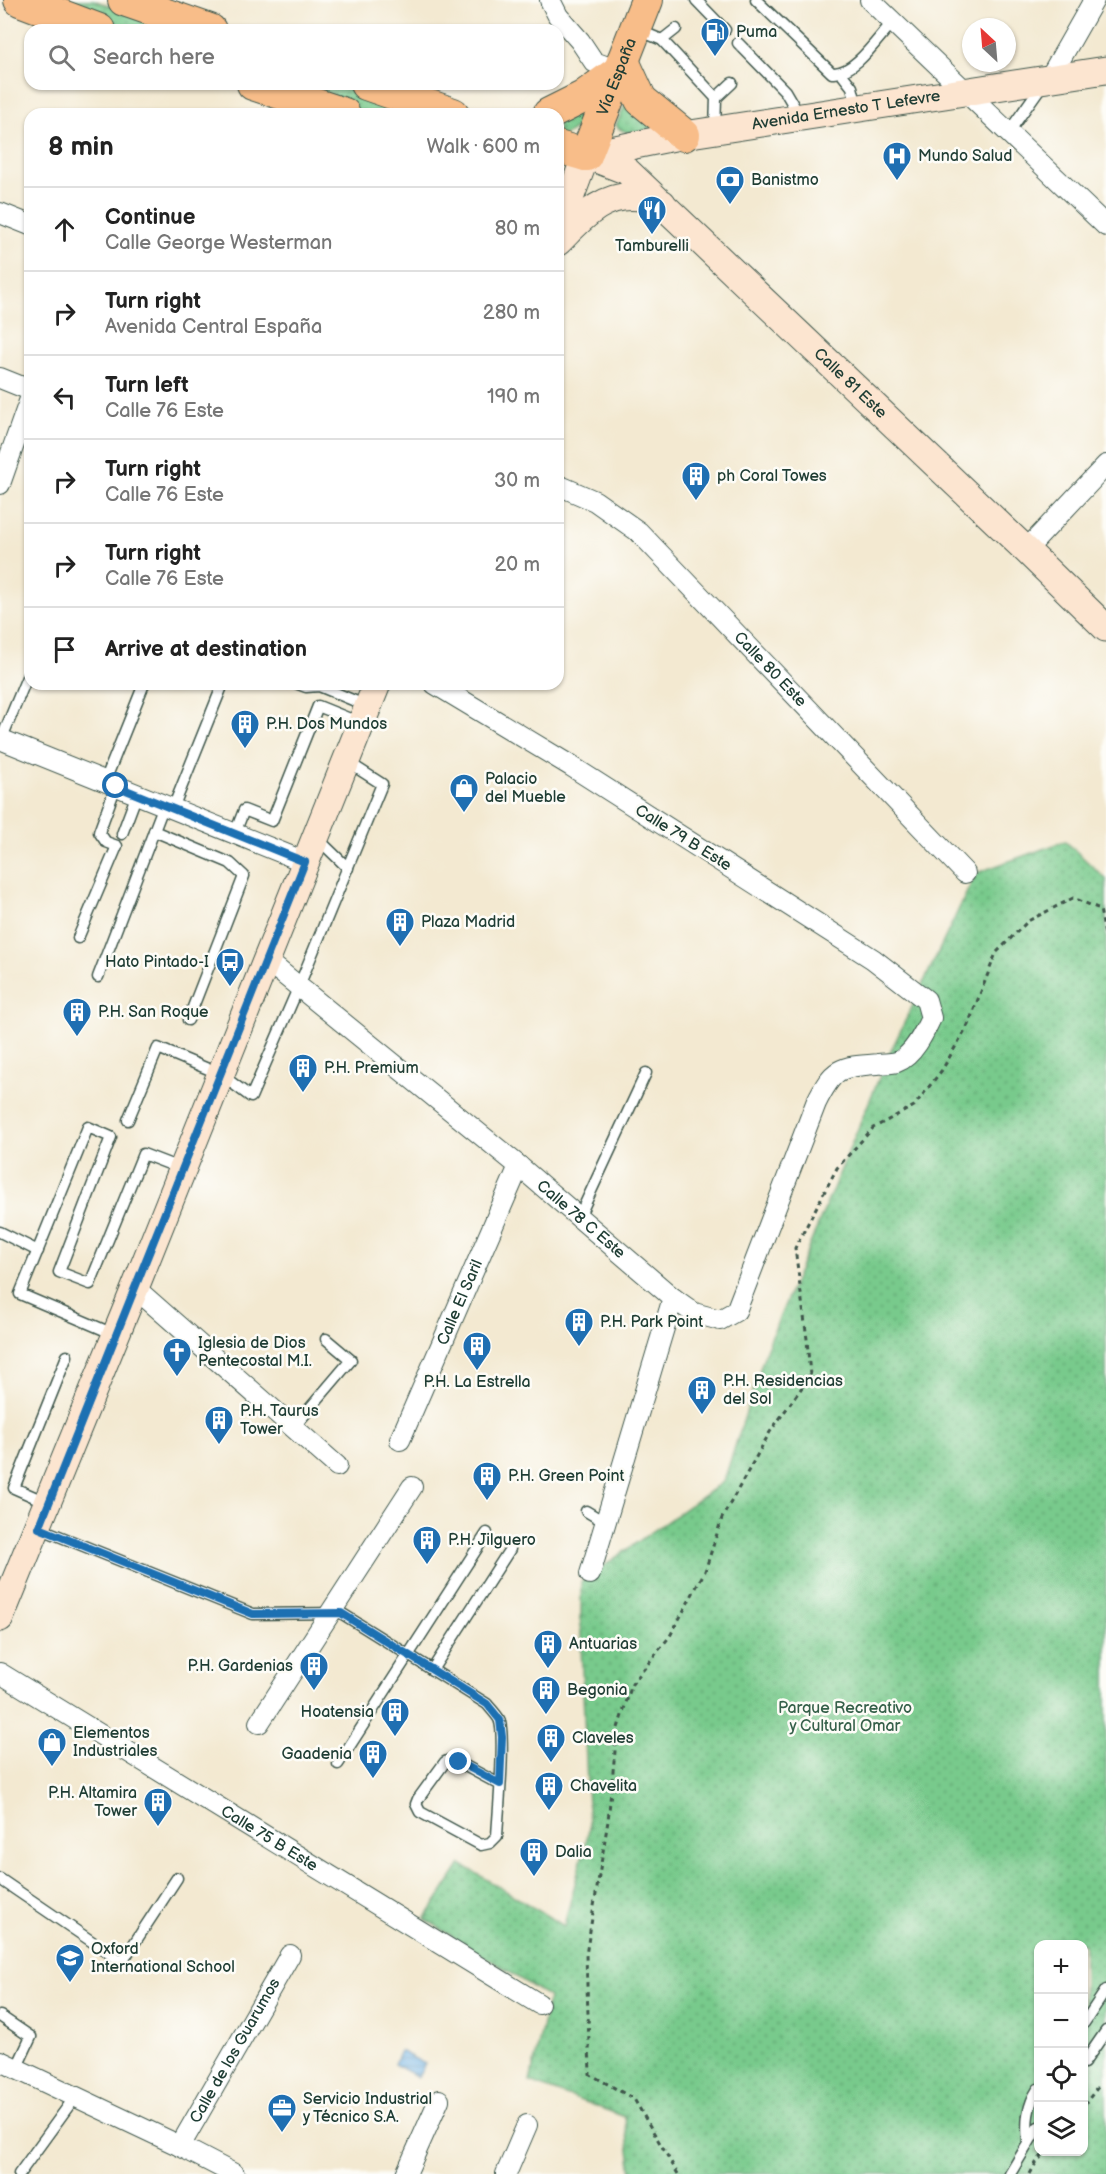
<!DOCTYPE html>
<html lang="en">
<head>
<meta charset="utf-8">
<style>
  :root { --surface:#fff; --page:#f6f6f6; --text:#222; --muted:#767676; --line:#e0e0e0 }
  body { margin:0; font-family:"Balsamiq Sans",sans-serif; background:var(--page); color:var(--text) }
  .controls { position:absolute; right:18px; bottom:18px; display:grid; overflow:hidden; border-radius:12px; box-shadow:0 2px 4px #0004 }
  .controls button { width:54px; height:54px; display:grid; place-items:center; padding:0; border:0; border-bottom:2px solid var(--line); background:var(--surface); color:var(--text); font:30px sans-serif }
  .compass { position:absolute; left:962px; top:18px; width:54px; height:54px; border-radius:50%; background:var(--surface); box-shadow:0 2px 4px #0004; rotate:334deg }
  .stop { position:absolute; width:18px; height:18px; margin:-14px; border:4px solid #1f6fb2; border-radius:50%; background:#fff }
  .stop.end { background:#1f6fb2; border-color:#fff; box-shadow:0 2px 6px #0008 }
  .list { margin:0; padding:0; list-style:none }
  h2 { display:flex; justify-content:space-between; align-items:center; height:78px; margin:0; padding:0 24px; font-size:26px }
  h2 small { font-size:20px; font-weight:400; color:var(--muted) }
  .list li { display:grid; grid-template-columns:39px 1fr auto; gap:18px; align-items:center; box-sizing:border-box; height:84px; padding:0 24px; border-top:2px solid var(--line) }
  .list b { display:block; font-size:22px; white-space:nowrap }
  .list p { margin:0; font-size:20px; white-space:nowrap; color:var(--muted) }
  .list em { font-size:20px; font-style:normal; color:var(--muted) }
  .icon { flex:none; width:33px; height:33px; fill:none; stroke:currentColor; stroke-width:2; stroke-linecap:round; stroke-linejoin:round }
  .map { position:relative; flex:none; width:1106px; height:2174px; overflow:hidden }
  .search { position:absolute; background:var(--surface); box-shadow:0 2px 4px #0004; left:24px; top:24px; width:540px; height:66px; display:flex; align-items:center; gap:15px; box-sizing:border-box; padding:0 21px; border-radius:18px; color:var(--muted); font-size:22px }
  .panel { position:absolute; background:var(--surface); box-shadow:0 2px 4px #0004; left:24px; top:108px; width:540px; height:582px; border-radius:18px }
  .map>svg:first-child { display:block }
  .grass { fill:url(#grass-dots); stroke:#4c8460; stroke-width:1.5; fill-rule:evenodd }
  .water { fill:url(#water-rules); stroke:#48788d; stroke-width:1.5 }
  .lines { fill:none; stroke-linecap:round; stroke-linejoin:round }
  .lane-casing { stroke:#3f574c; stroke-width:13 }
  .street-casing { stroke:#3f574c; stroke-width:22 }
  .secondary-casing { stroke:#3f574c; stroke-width:29 }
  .primary-casing { stroke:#3f574c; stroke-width:34 }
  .path { stroke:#3f574c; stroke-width:3; stroke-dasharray:4.5 4.5; stroke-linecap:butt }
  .lane { stroke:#fff; stroke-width:10 }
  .street { stroke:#fff; stroke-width:20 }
  .secondary { stroke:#fce5d0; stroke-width:27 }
  .primary { stroke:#f8bd89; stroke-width:32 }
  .route { stroke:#1f6fb2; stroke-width:8 }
  .labels { text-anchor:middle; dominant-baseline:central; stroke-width:5; stroke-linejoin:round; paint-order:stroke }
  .poi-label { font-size:16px; fill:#1f3d34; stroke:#fdfcf7; text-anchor:start }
  .street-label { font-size:16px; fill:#1f3d34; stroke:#fdfcf7 }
  .park-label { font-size:16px; fill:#35604a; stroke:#fdfcf7 }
</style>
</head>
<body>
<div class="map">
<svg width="1106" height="2174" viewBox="0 0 1106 2174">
  <defs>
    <pattern id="grass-dots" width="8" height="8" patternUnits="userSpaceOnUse" patternTransform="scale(1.5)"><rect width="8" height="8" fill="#78ca8c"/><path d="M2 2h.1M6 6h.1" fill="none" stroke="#62a573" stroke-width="1.8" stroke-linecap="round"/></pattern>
    <pattern id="water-rules" width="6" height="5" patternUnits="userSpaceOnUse" patternTransform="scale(1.5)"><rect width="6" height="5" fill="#71b3e6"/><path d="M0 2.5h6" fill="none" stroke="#5c93bb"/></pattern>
  </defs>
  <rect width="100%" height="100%" fill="#fdfcf7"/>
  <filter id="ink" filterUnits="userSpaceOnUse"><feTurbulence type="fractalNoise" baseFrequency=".0167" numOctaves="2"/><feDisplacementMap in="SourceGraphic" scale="12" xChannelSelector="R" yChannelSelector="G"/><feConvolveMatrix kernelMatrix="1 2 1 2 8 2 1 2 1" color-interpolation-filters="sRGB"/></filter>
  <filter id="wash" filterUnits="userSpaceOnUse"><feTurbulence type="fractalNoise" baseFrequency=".008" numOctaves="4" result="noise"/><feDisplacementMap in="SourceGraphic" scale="24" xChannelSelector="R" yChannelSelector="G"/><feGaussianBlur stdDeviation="1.35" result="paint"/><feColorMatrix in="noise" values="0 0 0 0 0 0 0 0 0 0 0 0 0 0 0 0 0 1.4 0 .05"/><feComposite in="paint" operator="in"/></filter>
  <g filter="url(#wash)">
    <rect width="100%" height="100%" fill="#f3e9d1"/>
    <g class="grass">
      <path d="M42 0H93L179 30H128Z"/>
      <path d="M282 84H333L419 114H368Z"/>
      <path d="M631 92 659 127C645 130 626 139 616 125Z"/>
      <path d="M577 108 587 113C580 126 572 134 558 137V119Z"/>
      <path d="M1065 841 1106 879V2174H632L625 2117 530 2082 549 1997 425 1919 461 1864 564 1926 589 1830 581 1646V1582L724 1481 766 1350 886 1061 976 873ZM1038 1944H1084V2152H1038Z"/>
    </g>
    <path class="water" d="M400 2051 425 2064 418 2077 394 2064Z"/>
  </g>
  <g filter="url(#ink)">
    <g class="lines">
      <g class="lane-casing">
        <g id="lane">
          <path d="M696 0 725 30"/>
          <path d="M756 0 832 73C854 75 878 38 892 23"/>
          <path d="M638 30 662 40 716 98 715 130"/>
          <path d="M662 40 676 29"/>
          <path d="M738 43 785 91 799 115"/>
          <path d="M841 73 852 87 857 107"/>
          <path d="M716 98 732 83"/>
          <path d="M1008 133 1042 85"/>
          <path d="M298 684 306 687 319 686 367 706"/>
          <path d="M1 740 30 670"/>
          <path d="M105 781 144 684"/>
          <path d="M173 808 223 684"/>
          <path d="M154 831 230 863 244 876 188 1020"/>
          <path d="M235 833 244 810 272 821 318 706 360 723"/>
          <path d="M122 834 137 794"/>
          <path d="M318 839 348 868"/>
          <path d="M78 938 117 846 106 842 99 832 116 786"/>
          <path d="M98 977 164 805"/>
          <path d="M128 1120 158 1048 220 1074 251 1097 299 986 382 784 346 761"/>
          <path d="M579 1217 646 1073"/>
          <path d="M0 1232 38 1251"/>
          <path d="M116 1335 20 1294 88 1127 111 1137 59 1272 90 1284 143 1154 182 1169"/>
          <path d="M294 1427 351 1360 326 1339"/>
          <path d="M48 1503 14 1488 67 1356"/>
          <path d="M586 1511 606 1523"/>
          <path d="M39 1528 253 1614 341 1613 487 1704C491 1709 496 1714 499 1719 506 1733 498 1816 497 1836L490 1843 481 1845 420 1812 416 1804 418 1799 445 1762 452 1759 499 1784"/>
          <path d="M432 1670 510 1549"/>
          <path d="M338 1764 487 1533"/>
          <path d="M0 1879 122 1962 177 1878"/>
          <path d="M0 2016 31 2037 16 2069"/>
          <path d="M1084 2023 1106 1990"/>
          <path d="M1084 2063 1106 2031"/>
          <path d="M1028 2142C1026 2122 1027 2106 1038 2089"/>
          <path d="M19 2174 75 2097"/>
          <path d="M1010 2174 1038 2127"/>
        </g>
      </g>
      <g class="street-casing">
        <g id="street">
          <path d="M550 0 558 16 580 41 594 62 619 71"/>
          <path d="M870 0 1106 226"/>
          <path d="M1049 79 1094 0"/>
          <path d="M0 213 30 225"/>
          <path d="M0 378 30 390"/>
          <path d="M0 484 30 399"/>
          <path id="s1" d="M558 485 595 501 639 532 965 873"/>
          <path d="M1026 550 1106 465"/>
          <path d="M0 739 305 862"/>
          <path id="s2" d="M266 960 519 1166 673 1298 694 1313 720 1320 736 1311 816 1103C834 1067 839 1067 878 1064 883 1063 891 1064 897 1062 913 1056 924 1033 931 1018L926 1000 873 959 571 766 435 684"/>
          <path d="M135 1288 337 1466"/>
          <path id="s3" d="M400 1440 519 1166"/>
          <path d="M590 1574 673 1298"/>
          <path id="s4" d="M0 1673 539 2004"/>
          <path d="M259 1723 412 1487"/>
          <path d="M0 2061 180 2146 234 2174"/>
          <path id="s5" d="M180 2146 290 1955"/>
          <path d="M406 2174 439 2100"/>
          <path d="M506 2174 527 2125"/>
        </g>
      </g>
      <g class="secondary-casing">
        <g id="secondary">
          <path id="s6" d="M586 155 627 171 1026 550 1106 628"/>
          <path id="s7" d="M586 155 684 135 1106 70"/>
          <path d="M558 231 586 155"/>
          <path d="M558 242C580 220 603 192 639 197 646 198 654 201 662 203"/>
          <path d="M0 1618 135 1288 377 684"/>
        </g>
      </g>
      <g class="primary-casing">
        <g id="primary">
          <path d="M20 0 99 30"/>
          <path d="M124 0 210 30"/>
          <path d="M623 61 641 100 684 135"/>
          <path d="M253 84 344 114"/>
          <path d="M366 84 453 114"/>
          <path d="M549 114 583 97 619 71"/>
          <path d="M558 147 586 155"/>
          <path id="s8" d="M586 155 647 0"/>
        </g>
      </g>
      <g class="path">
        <path d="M1084 2105 1098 2087"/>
        <path d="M678 2174 634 2099 590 2074 586 1955 608 1821 617 1731 632 1684 670 1636 705 1571 722 1518 770 1432 810 1376 807 1339 795 1248 837 1168 873 1128 914 1106 942 1070 968 1025 996 953 1028 921 1073 898 1100 909 1106 940"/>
        <path d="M1030 2174 1036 2163 1045 2152"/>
      </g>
      <use href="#lane" class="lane"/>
      <use href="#street" class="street"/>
      <use href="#secondary" class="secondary"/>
      <use href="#primary" class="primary"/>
    </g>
  </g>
  <g class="lines" filter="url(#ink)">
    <path class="route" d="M116 786 305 862 39 1528 253 1614 341 1613 487 1704 500 1720 502 1737 500 1784 459 1762"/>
  </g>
  <defs>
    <g id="fuel-pin" transform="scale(1.5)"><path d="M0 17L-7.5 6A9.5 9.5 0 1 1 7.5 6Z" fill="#1f6fb2" stroke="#fdfcf7"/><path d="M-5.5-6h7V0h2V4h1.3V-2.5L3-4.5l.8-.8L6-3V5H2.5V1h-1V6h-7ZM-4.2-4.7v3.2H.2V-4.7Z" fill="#fff"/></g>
    <g id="hospital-pin" transform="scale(1.5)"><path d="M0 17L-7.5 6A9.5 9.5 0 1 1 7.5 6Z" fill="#1f6fb2" stroke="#fdfcf7"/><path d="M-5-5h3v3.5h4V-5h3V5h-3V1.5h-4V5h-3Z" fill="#fff"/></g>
    <g id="bank-pin" transform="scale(1.5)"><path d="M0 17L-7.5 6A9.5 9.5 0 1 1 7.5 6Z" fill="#1f6fb2" stroke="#fdfcf7"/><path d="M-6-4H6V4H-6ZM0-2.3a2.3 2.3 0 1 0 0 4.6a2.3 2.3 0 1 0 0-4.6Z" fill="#fff"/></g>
    <g id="restaurant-pin" transform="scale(1.5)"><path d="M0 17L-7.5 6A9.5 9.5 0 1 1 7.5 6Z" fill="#1f6fb2" stroke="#fdfcf7"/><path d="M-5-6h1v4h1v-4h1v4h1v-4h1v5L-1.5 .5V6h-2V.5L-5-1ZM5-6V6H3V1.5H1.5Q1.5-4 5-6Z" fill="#fff"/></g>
    <g id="building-pin" transform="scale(1.5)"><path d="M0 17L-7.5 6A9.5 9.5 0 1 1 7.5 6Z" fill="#1f6fb2" stroke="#fdfcf7"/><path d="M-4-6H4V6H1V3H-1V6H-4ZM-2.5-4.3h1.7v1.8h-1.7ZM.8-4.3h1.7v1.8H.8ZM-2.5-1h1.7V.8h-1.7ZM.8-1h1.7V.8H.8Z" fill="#fff"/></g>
    <g id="shop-pin" transform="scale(1.5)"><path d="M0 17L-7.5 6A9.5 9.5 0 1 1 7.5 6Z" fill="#1f6fb2" stroke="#fdfcf7"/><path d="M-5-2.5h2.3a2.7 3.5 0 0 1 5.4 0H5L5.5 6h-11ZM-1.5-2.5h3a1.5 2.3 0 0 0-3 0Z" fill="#fff"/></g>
    <g id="bus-pin" transform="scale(1.5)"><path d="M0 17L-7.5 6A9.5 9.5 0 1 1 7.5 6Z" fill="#1f6fb2" stroke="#fdfcf7"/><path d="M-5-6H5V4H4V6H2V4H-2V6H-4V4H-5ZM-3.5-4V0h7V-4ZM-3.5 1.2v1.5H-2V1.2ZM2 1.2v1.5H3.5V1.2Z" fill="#fff"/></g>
    <g id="church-pin" transform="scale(1.5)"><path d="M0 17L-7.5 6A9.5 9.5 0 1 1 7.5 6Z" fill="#1f6fb2" stroke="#fdfcf7"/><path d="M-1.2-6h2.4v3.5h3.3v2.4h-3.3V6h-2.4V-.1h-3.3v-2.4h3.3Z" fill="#fff"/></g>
    <g id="university-pin" transform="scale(1.5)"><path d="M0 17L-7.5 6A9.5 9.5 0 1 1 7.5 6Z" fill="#1f6fb2" stroke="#fdfcf7"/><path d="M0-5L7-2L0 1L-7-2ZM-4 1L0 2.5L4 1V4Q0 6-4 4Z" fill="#fff"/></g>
    <g id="office-pin" transform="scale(1.5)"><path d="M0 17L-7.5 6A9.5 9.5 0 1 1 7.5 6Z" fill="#1f6fb2" stroke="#fdfcf7"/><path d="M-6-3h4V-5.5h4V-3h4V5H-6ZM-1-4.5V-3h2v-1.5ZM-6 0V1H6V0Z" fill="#fff"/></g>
  </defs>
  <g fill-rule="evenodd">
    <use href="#fuel-pin" x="715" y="32"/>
    <use href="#hospital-pin" x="897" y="156"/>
    <use href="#bank-pin" x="730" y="180"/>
    <use href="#restaurant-pin" x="652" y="210"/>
    <use href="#building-pin" x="696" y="476"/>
    <use href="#building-pin" x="245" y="724"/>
    <use href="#shop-pin" x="464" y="788"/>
    <use href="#building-pin" x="400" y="922"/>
    <use href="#bus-pin" x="230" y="962"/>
    <use href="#building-pin" x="77" y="1012"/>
    <use href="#building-pin" x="303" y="1068"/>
    <use href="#building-pin" x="579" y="1322"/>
    <use href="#building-pin" x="477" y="1346"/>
    <use href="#church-pin" x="177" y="1352"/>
    <use href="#building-pin" x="702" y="1390"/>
    <use href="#building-pin" x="219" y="1420"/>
    <use href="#building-pin" x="487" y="1476"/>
    <use href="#building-pin" x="427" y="1540"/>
    <use href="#building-pin" x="548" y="1644"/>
    <use href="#building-pin" x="314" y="1666"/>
    <use href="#building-pin" x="546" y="1690"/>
    <use href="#building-pin" x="395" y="1712"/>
    <use href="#building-pin" x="551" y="1738"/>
    <use href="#shop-pin" x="52" y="1742"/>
    <use href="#building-pin" x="373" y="1754"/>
    <use href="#building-pin" x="549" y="1786"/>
    <use href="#building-pin" x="158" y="1802"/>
    <use href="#building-pin" x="534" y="1852"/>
    <use href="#university-pin" x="70" y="1958"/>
    <use href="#office-pin" x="282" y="2108"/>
  </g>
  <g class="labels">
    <g class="poi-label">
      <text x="736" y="32">Puma</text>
      <text x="918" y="156">Mundo Salud</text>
      <text x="751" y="180">Banistmo</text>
      <text x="652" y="246" text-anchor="middle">Tamburelli</text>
      <text x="717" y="476">ph Coral Towes</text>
      <text x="266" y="724">P.H. Dos Mundos</text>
      <text x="485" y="779">Palacio<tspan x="485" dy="18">del Mueble</tspan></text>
      <text x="421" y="922">Plaza Madrid</text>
      <text x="209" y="962" text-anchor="end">Hato Pintado-I</text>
      <text x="98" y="1012">P.H. San Roque</text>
      <text x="324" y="1068">P.H. Premium</text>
      <text x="600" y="1322">P.H. Park Point</text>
      <text x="198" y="1343">Iglesia de Dios<tspan x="198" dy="18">Pentecostal M.I.</tspan></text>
      <text x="723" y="1381">P.H. Residencias<tspan x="723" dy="18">del Sol</tspan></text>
      <text x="477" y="1382" text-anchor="middle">P.H. La Estrella</text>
      <text x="240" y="1411">P.H. Taurus<tspan x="240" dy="18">Tower</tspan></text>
      <text x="508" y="1476">P.H. Green Point</text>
      <text x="448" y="1540">P.H. Jilguero</text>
      <text x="569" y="1644">Antuarias</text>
      <text x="293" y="1666" text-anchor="end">P.H. Gardenias</text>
      <text x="567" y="1690">Begonia</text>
      <text x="374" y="1712" text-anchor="end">Hoatensia</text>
      <text x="73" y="1733">Elementos<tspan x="73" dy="18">Industriales</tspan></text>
      <text x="572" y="1738">Claveles</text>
      <text x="352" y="1754" text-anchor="end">Gaadenia</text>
      <text x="570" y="1786">Chavelita</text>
      <text x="137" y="1793" text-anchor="end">P.H. Altamira<tspan x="137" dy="18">Tower</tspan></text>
      <text x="555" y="1852">Dalia</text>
      <text x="91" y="1949">Oxford<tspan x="91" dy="18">International School</tspan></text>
      <text x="303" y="2099">Servicio Industrial<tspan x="303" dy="18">y Técnico S.A.</tspan></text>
    </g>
    <g class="street-label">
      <text stroke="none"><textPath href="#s8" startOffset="84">Vía España</textPath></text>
      <text stroke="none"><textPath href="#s7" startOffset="264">Avenida Ernesto T Lefevre</textPath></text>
      <text stroke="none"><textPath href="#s6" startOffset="352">Calle 81 Este</textPath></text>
      <text stroke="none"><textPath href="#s1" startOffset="284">Calle 80 Este</textPath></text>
      <text transform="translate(683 838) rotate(32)">Calle 79 B Este</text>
      <text stroke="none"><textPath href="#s2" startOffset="408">Calle 78 C Este</textPath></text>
      <text stroke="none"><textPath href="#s3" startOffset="150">Calle El Saril</textPath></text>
      <text stroke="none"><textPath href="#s4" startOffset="316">Calle 75 B Este</textPath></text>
      <text stroke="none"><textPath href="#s5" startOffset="110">Calle de los Guarumos</textPath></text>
    </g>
    <g class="park-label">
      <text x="845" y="1708">Parque Recreativo<tspan x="845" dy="18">y Cultural Omar</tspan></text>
    </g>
  </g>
</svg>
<div class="controls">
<button>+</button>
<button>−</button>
<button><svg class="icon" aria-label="locate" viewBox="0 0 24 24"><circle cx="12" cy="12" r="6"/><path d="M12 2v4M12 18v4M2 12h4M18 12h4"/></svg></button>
<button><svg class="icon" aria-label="layers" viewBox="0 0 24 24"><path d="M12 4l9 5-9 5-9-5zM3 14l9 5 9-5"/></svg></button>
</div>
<svg class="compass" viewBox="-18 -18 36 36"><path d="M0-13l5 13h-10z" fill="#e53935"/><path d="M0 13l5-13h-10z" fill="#767676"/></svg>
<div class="stop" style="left:116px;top:786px"></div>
<div class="stop end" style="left:459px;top:1762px"></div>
<div class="search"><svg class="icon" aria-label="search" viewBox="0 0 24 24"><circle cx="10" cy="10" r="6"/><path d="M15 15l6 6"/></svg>Search here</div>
<section class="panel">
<h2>8 min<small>Walk · 600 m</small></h2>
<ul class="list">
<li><svg class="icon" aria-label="ahead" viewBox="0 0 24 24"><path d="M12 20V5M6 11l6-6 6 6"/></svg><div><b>Continue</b><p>Calle George Westerman</p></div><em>80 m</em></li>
<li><svg class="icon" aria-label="right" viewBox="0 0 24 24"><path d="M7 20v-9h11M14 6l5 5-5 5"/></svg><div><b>Turn right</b><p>Avenida Central España</p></div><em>280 m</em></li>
<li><svg class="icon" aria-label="left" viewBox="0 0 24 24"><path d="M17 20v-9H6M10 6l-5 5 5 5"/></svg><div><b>Turn left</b><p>Calle 76 Este</p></div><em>190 m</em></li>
<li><svg class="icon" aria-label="right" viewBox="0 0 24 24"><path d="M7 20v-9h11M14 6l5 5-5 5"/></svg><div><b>Turn right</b><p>Calle 76 Este</p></div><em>30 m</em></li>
<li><svg class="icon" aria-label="right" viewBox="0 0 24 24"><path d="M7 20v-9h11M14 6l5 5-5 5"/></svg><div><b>Turn right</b><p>Calle 76 Este</p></div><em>20 m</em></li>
<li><svg class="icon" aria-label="arrive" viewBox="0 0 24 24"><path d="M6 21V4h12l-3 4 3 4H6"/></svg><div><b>Arrive at destination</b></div></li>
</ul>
</section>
</div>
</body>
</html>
